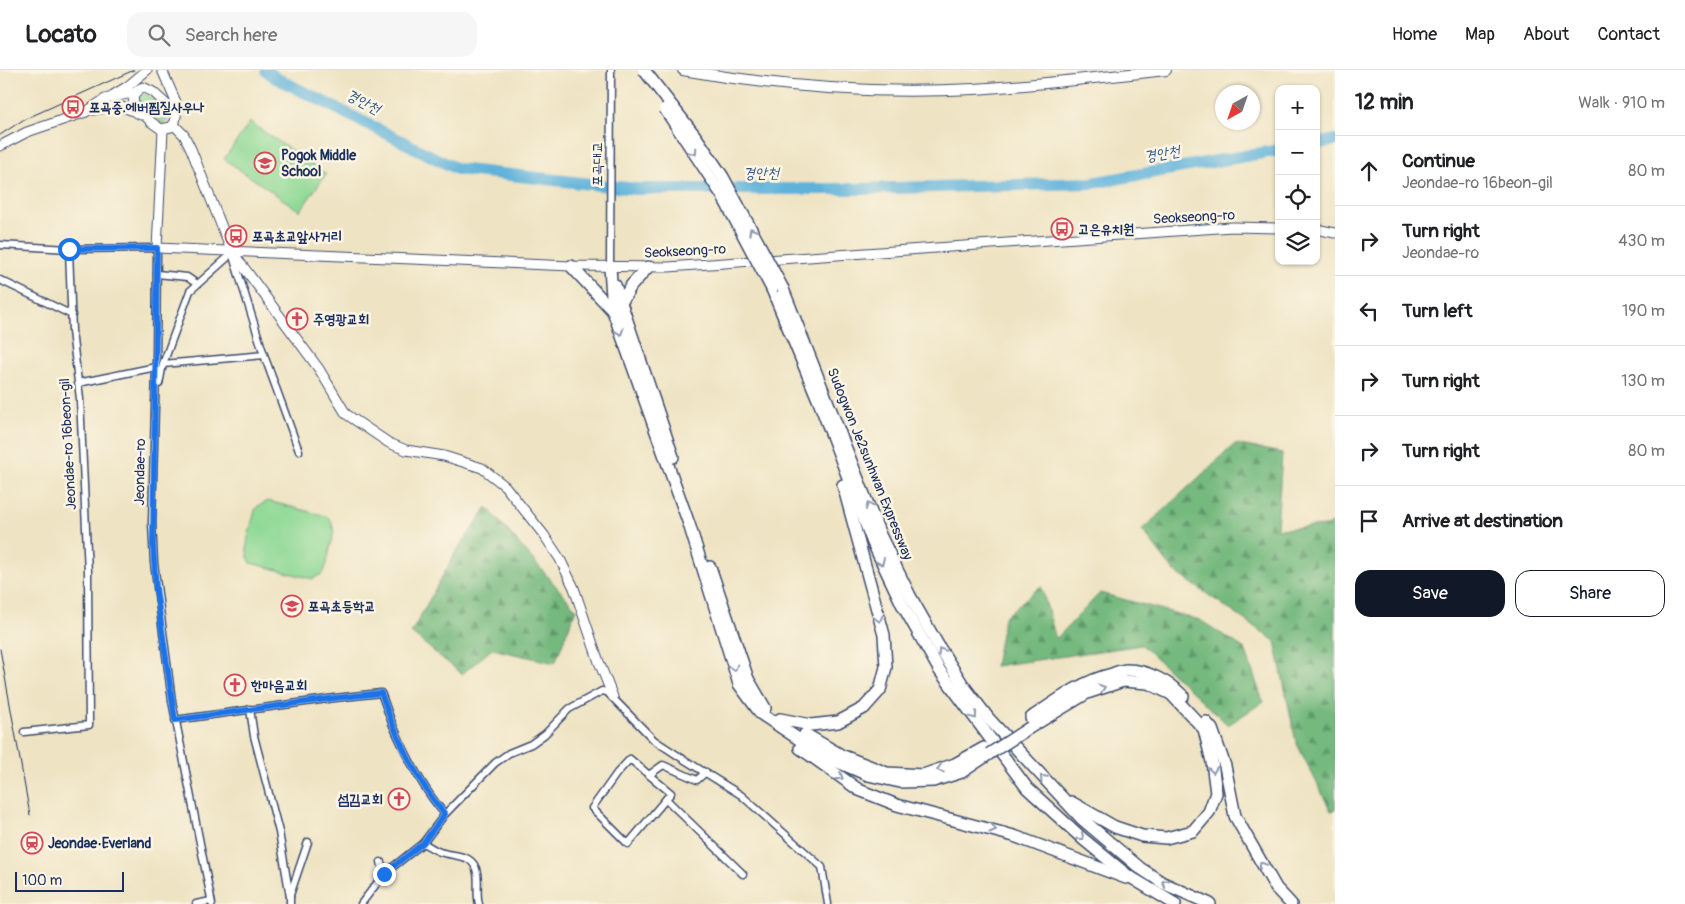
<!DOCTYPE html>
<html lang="en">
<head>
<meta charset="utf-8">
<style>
  :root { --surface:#fff; --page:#f6f6f6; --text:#202124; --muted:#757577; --line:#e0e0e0; --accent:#111827 }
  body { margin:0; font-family:Pangolin,"Poor Story",sans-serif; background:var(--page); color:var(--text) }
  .controls { position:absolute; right:15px; top:15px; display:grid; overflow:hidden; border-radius:10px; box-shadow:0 1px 4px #0004 }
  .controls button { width:45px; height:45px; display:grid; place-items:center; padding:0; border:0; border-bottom:1px solid var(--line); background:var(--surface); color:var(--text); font:25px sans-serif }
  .compass { position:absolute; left:1215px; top:15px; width:45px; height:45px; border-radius:50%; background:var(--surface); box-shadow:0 1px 4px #0004; rotate:220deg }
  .scale { position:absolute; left:15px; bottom:12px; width:109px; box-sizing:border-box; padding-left:5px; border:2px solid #1b2f5e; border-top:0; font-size:14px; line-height:18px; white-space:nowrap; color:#1b2f5e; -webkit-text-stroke:4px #fcf5e5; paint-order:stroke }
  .stop { position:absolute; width:15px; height:15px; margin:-11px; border:4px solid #1a73e8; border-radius:50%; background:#fff }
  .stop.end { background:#1a73e8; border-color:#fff; box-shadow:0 1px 5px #0008 }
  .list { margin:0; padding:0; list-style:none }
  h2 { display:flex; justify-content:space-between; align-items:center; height:65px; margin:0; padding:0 20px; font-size:21px }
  h2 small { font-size:16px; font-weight:400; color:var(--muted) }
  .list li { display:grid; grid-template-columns:32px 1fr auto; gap:15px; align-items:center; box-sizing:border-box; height:70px; padding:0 20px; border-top:1px solid var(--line) }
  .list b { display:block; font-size:19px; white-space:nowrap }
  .list p { margin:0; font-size:16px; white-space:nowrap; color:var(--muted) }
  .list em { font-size:16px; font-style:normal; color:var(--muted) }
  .actions { display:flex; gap:10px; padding:15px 20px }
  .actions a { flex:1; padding:11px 0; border:1px solid var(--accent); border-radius:15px; text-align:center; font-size:18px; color:var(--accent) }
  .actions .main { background:var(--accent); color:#fff }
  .icon { flex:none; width:28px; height:28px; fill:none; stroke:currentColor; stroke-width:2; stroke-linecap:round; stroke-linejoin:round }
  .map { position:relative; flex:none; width:1335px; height:834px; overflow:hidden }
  header { display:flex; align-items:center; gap:30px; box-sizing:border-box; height:70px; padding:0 25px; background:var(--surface); border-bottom:1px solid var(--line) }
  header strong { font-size:24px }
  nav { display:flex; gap:28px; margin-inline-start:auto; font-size:18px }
  .search { width:350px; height:45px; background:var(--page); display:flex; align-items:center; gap:12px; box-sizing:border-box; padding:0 18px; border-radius:15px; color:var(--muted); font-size:19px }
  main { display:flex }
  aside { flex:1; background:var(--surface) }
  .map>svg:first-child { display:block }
  .grass { fill:url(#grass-tufts); stroke:#56847a }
  .forest { fill:url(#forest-firs); stroke:#48746e }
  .pitch { fill:#90d995; stroke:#56847a }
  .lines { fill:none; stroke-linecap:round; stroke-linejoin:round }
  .river { stroke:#5eb2da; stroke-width:12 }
  .street-casing { stroke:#3b4a6d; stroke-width:9 }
  .secondary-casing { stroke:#3b4a6d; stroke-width:11 }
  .primary-casing { stroke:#3b4a6d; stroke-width:12 }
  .highway-casing { stroke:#3b4a6d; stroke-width:14 }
  .street { stroke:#fff; stroke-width:6 }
  .secondary { stroke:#fff; stroke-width:9 }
  .primary { stroke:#fff; stroke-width:10 }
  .highway { stroke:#fff; stroke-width:11 }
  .tram { stroke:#1b2f5e; stroke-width:1 }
  .highway-bridge-casing { stroke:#3b4a6d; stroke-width:14; stroke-linecap:butt }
  .highway-bridge { stroke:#fff; stroke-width:11 }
  .oneway { stroke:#8d97ae }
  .route { stroke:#1a73e8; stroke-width:6 }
  .labels { text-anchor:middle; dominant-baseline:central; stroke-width:5; stroke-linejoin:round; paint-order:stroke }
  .poi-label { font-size:14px; font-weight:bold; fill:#1b2f5e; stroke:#fcf5e5; text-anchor:start }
  .street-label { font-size:14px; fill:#1b2f5e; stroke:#fcf5e5 }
  .water-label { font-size:15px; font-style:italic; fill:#2f5683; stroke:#fcf5e5 }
</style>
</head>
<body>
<header>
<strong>Locato</strong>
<div class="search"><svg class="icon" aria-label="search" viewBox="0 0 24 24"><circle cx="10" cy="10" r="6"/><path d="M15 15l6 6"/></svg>Search here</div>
<nav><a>Home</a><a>Map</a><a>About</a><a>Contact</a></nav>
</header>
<main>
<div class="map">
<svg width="1335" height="834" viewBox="0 0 1335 834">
  <defs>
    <pattern id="grass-tufts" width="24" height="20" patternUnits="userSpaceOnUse" patternTransform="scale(1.25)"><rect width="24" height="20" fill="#90d995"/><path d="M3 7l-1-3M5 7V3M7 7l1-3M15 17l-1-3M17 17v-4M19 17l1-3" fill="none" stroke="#75b07d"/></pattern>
    <pattern id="forest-firs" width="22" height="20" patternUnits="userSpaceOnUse" patternTransform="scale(1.25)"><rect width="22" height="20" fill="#74b97e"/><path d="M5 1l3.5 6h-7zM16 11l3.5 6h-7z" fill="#5e976a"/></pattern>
  </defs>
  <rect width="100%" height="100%" fill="#fcf5e5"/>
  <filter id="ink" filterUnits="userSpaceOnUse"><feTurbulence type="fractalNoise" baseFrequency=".02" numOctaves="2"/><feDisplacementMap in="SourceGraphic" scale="10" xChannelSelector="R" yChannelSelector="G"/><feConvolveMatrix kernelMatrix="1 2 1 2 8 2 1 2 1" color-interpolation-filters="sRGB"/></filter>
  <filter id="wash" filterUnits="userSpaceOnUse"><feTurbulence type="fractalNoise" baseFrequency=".0096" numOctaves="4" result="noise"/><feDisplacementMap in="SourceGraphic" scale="20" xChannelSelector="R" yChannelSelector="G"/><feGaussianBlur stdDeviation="1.12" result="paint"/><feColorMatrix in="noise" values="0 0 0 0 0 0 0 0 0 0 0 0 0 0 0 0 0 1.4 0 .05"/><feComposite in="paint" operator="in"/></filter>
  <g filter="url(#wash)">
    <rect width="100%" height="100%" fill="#eee3c2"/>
    <path class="grass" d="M141 24C150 23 165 38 169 46L168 50 164 53C155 50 138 37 138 28Z"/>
    <g class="forest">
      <path d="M1235 374 1282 383 1277 459 1326 456 1335 452V740L1331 741 1296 672 1275 571 1174 501 1142 460Z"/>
      <path d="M487 437 576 539 555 593 492 579 462 604 411 563 454 485Z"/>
      <path d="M1041 516 1056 569 1100 523 1200 550 1245 579 1263 632 1228 655 1142 575 995 596 1004 547Z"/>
    </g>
    <g class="pitch">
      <path d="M250 52 326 104 300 141 224 89Z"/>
      <path d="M268 431 326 446 331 450 334 462 325 500 322 504 312 509 251 493C241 478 252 456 255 440L258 436Z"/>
    </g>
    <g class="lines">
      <g class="river">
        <path d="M266 0 276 8 457 99 636 119H857L1092 113 1279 80"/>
        <path d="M1316 74 1335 70"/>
      </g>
    </g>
  </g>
  <g filter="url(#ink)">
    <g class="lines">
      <g class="street-casing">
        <g id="street">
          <path d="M0 175 69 179"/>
          <path d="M610 197 611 0"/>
          <path d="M157 204 187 207 197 214"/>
          <path d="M0 210 72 245"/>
          <path d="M264 285 299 381"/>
          <path d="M163 294 264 285 232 183"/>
          <path d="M78 313 156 297"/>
          <path d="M159 314 163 294 190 221 227 188 231 180"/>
          <path d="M250 639 254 666 279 762 290 827"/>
          <path d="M175 650 335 628 381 623C385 633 388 643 392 653 405 683 423 720 445 744L423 773"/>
          <path d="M24 662 89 655 88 502 80 329 72 261 69 179 157 178 156 297 152 453 154 493 172 631 212 834"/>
          <path d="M649 705 671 723 628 774 592 738 617 703 630 689 649 705 663 695 697 710 706 702"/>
          <path d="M666 729 743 804"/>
          <path d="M445 744 495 693 509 683 531 674 545 664 569 639 602 621 607 622 654 670 680 687 741 725 822 797 828 834"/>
          <path d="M384 804 423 773C429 776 434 780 440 782 455 787 474 783 477 803 479 813 476 824 479 834"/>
          <path d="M196 834 211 831"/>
          <path d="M290 834V825L308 772"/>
          <path d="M361 834 384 804 381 792"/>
        </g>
      </g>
      <g class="secondary-casing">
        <g id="secondary">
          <path d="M162 0 176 32V46"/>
          <path d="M143 17 153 22 174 41 176 46 175 52 171 57 161 59 151 52 134 34 133 27 139 19Z"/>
          <path d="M113 25 128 16 147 0"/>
          <path d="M94 40C115 35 121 34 141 45"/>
          <path d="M174 55 184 65 191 79 231 180 319 299 346 344 389 373 406 380 444 386 482 398 505 416 544 465 560 489 574 518 599 592 613 627"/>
          <path d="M163 60 157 178 571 196 668 197 1232 157 1279 158"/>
          <path d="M0 76 27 62 86 42 105 29 136 22"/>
          <path d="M1316 159 1335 163"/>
        </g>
      </g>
      <g class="primary-casing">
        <path id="primary" d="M683 0C777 17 879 24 974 19 1038 15 1102 7 1166 0"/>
      </g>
      <g class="highway-casing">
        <g id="highway">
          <path d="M571 196 613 241"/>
          <path d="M610 197 613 241 689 454 739 614 761 644 824 686 868 705 900 712 933 711 962 702 989 684"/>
          <path d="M615 215 673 387"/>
          <path d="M772 219 820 334 873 473 902 534 940 601 1027 718 1083 769 1127 805 1175 834"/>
          <path d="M783 219 880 465 910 526 939 577 963 615 989 649 1082 749 1140 798 1163 813 1210 834"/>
          <path d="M621 233 631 216 648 197"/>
          <path d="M710 497 748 609 765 638"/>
          <path d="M1031 648C1056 631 1082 611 1112 604 1117 602 1122 600 1127 600 1147 600 1169 612 1183 626"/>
          <path d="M780 649 811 655 838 652 864 638 880 620 886 597 884 565 843 415"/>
          <path d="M1206 652 1212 659 1225 696 1235 746 1276 818 1291 834"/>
          <path d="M1029 658 1087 623 1123 611 1148 613 1171 624 1204 659 1212 692 1216 723 1209 742 1193 761 1166 768 1142 766 1115 757 1071 732"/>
          <path d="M805 664 841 685 887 703 923 705 955 694 984 678"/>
          <path d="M800 678 859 720 897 735 1014 766 1126 808"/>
        </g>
      </g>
      <use href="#street" class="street"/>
      <use href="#secondary" class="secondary"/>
      <use href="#primary" class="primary"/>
      <use href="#highway" class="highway"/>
      <g class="tram">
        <path d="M0 65 23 50 134 0"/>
        <path d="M0 579 30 745"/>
      </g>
      <g class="highway-bridge-casing">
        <g id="highway-bridge">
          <path d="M644 0 696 67 723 107 783 219"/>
          <path d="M665 39 722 125 772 219"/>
          <path d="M989 684 1029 658"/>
        </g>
      </g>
      <use href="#highway-bridge" class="highway-bridge"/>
    </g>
    <defs><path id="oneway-chevron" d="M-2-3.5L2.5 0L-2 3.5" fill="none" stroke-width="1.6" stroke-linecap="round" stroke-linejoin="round" transform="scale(1.25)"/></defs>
    <g class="oneway">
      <use href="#oneway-chevron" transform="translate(694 82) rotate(56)"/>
      <use href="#oneway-chevron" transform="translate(752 161) rotate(-118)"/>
      <use href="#oneway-chevron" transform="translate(620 262) rotate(70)"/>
      <use href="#oneway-chevron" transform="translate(869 436) rotate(-112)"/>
      <use href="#oneway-chevron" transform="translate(881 492) rotate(65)"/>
      <use href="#oneway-chevron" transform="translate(879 549) rotate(75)"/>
      <use href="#oneway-chevron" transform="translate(941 581) rotate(-122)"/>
      <use href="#oneway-chevron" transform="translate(734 598) rotate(73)"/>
      <use href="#oneway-chevron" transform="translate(1102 618) rotate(-18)"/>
      <use href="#oneway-chevron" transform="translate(974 646) rotate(53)"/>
      <use href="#oneway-chevron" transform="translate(940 699) rotate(162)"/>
      <use href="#oneway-chevron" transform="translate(1213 700) rotate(83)"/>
      <use href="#oneway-chevron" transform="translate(840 707) rotate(33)"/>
      <use href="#oneway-chevron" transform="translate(1043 708) rotate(-133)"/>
      <use href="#oneway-chevron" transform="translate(993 759) rotate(16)"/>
      <use href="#oneway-chevron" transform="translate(1081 767) rotate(41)"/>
      <use href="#oneway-chevron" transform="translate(1262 795) rotate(-122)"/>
      <use href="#oneway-chevron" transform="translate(1165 813) rotate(-153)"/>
    </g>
  </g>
  <g class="lines" filter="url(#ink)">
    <path class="route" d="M69 179 157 178 153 475 156 519 175 650 335 628 381 623C385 633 388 643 392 653 405 683 423 720 445 744L423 773 384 804"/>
  </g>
  <defs>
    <g id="bus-ring" transform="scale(1.125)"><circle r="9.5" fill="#fcf5e5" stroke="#d1495b" stroke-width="1.5"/><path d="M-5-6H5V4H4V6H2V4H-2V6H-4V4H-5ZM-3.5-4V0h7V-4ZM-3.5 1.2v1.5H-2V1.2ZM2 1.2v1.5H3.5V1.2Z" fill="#d1495b"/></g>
    <g id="school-ring" transform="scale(1.125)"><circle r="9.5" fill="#fcf5e5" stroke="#d1495b" stroke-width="1.5"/><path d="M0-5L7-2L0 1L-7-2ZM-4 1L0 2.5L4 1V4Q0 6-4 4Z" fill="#d1495b"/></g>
    <g id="church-ring" transform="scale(1.125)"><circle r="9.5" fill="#fcf5e5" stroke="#d1495b" stroke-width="1.5"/><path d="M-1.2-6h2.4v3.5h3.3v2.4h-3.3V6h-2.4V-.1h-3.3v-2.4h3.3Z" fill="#d1495b"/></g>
    <g id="station-ring" transform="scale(1.125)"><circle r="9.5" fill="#fcf5e5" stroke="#d1495b" stroke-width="1.5"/><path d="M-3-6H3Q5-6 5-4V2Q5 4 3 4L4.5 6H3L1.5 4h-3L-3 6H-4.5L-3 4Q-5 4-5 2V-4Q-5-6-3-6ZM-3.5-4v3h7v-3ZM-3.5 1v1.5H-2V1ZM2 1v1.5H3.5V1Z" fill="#d1495b"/></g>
  </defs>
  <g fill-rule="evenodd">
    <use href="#bus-ring" x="73" y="37"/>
    <use href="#school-ring" x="265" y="93"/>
    <use href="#bus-ring" x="1062" y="159"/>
    <use href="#bus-ring" x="236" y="166"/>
    <use href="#church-ring" x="297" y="249"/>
    <use href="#school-ring" x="292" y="536"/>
    <use href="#church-ring" x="235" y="615"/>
    <use href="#church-ring" x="399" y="729"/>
    <use href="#station-ring" x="32" y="773"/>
  </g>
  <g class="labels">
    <g class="poi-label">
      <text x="89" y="37">포곡중.에버찜질사우나</text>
      <text x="281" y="85">Pogok Middle<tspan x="281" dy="16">School</tspan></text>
      <text x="1078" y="159">고은유치원</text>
      <text x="252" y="166">포곡초교앞사거리</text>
      <text x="313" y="249">주영광교회</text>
      <text x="308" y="536">포곡초등학교</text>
      <text x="251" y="615">한마음교회</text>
      <text x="383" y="729" text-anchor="end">섬김교회</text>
      <text x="48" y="773">Jeondae·Everland</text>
    </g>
    <g class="street-label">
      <text transform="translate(597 94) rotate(-90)">포곡대교</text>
      <text transform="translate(1194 147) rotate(-3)">Seokseong-ro</text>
      <text transform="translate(685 181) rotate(-3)">Seokseong-ro</text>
      <text transform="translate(68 374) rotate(-93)">Jeondae-ro 16beon-gil</text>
      <text transform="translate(870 394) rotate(68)">Sudogwon Je2sunhwan Expressway</text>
      <text transform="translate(140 402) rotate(-89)">Jeondae-ro</text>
    </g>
    <g class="water-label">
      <text transform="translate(363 32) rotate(28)">경안천</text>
      <text transform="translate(1162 84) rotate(-10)">경안천</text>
      <text x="761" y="103">경안천</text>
    </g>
  </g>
</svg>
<div class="controls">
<button>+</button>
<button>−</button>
<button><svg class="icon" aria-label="locate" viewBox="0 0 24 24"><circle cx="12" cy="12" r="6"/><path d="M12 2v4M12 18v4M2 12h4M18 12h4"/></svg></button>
<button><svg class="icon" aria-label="layers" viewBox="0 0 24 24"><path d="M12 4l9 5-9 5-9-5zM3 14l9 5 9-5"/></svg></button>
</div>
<svg class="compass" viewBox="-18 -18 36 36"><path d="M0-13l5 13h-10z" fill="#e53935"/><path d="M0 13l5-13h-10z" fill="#757577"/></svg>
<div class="scale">100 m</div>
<div class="stop" style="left:69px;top:179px"></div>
<div class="stop end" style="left:384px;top:804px"></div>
</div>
<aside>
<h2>12 min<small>Walk · 910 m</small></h2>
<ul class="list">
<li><svg class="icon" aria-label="ahead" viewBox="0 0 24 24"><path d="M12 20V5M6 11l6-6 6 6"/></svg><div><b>Continue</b><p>Jeondae-ro 16beon-gil</p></div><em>80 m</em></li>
<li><svg class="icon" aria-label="right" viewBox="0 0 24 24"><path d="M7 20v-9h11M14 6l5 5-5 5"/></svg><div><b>Turn right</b><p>Jeondae-ro</p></div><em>430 m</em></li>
<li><svg class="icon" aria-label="left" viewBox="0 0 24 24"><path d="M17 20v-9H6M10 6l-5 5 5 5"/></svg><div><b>Turn left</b></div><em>190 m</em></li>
<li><svg class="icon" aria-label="right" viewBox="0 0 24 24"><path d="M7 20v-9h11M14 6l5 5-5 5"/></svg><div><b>Turn right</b></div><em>130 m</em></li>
<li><svg class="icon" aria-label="right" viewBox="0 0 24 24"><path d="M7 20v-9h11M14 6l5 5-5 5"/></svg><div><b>Turn right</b></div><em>80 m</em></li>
<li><svg class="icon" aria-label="arrive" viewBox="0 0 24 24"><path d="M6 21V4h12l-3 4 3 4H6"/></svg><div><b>Arrive at destination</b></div></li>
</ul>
<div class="actions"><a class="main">Save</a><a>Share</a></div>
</aside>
</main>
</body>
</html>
